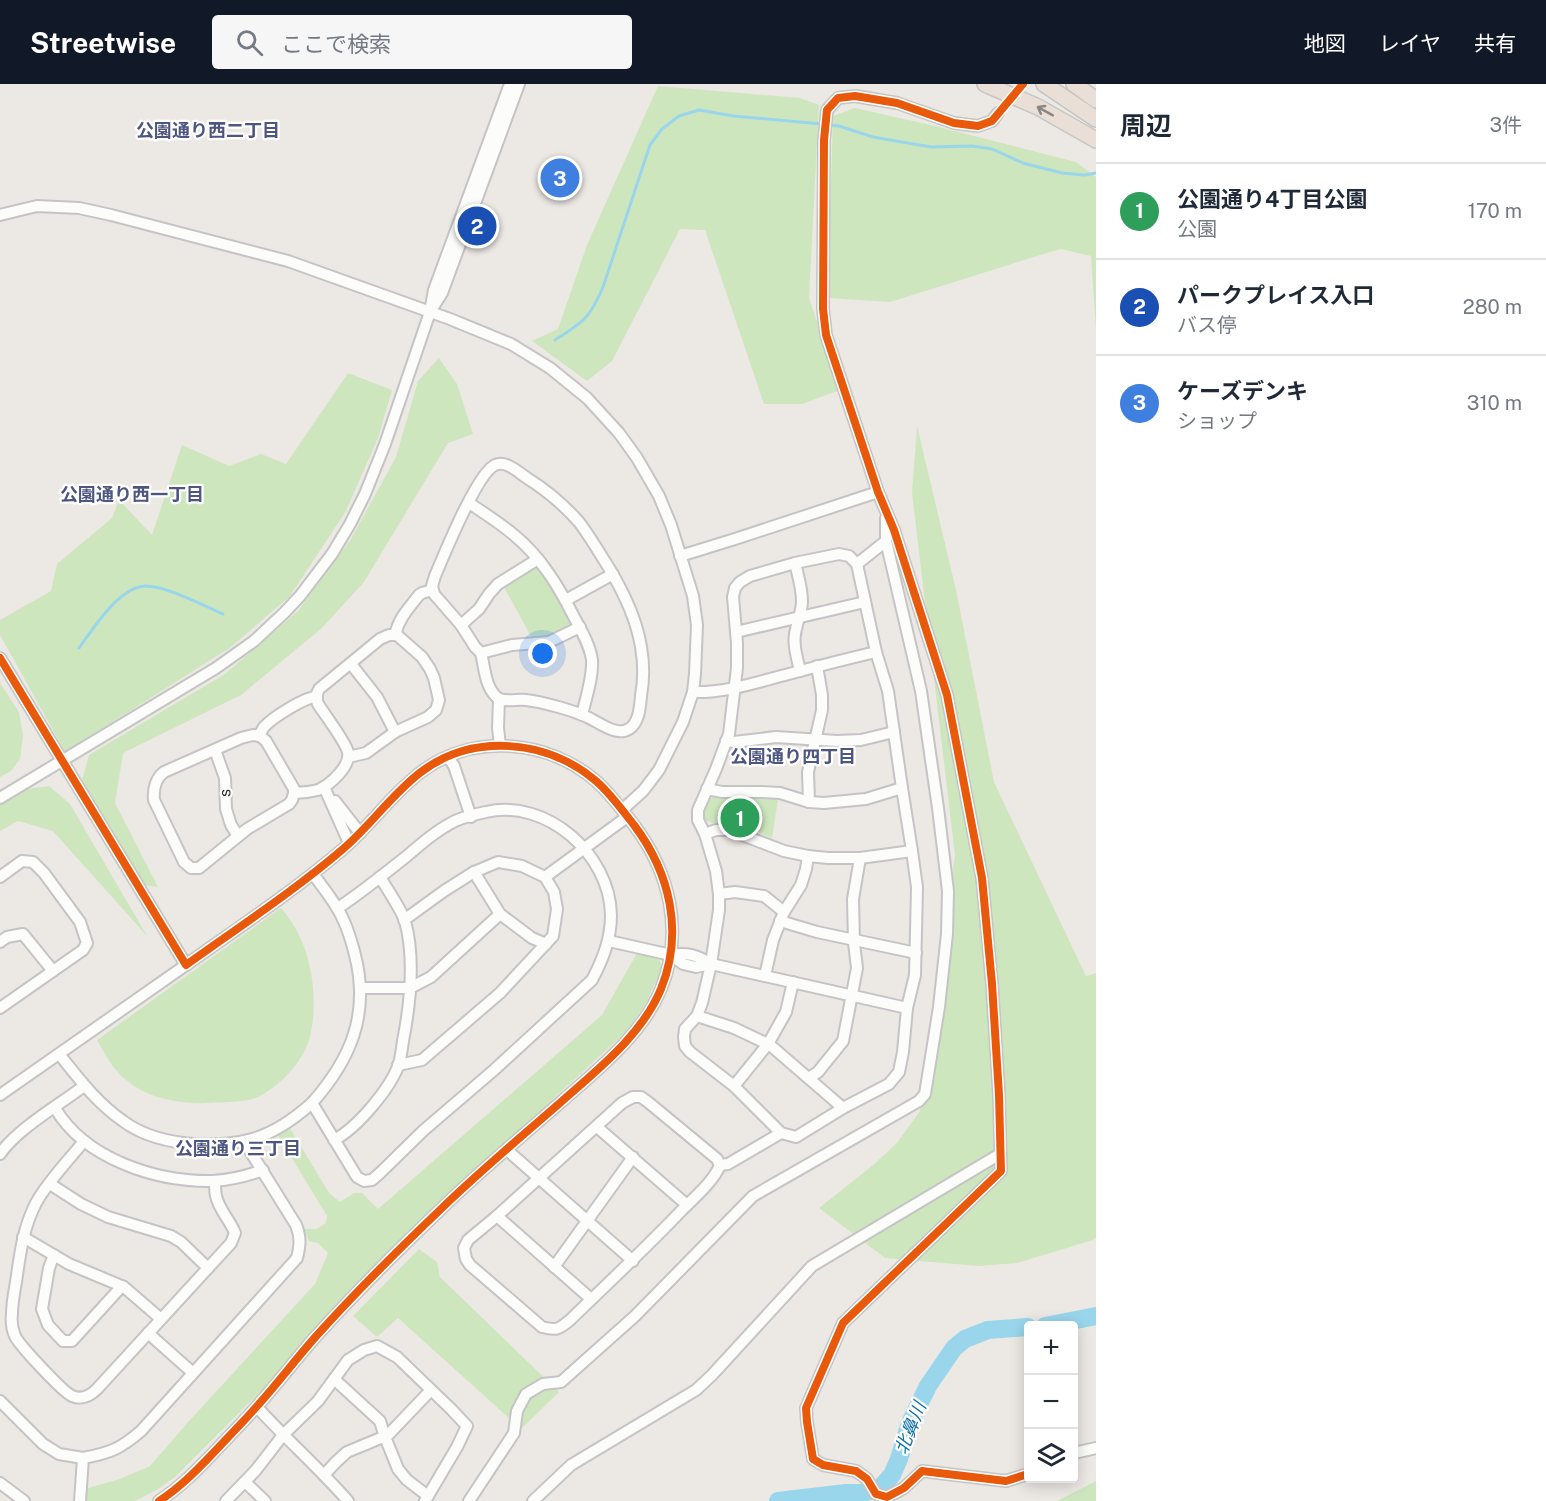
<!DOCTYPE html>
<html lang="ja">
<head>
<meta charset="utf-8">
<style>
  :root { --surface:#fff; --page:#f6f6f7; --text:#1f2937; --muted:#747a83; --line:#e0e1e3; --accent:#111827 }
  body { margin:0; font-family:"Public Sans","Noto Sans JP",sans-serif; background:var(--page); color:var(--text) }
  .controls { position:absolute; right:18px; bottom:18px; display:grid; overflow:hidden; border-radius:6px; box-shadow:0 3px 15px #0003 }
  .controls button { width:54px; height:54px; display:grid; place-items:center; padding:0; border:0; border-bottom:2px solid var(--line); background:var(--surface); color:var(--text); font:30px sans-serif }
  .you { position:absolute; left:543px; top:570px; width:21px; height:21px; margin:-15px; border:4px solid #fff; border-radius:50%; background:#1a73e8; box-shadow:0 0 0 9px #1a73e833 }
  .badge { display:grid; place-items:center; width:39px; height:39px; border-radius:50%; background:var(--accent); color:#fff; font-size:20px; font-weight:700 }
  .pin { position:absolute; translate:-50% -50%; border:3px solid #fff; box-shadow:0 2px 6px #0006 }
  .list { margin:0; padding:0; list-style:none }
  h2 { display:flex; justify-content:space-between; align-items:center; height:78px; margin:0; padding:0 24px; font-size:26px }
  h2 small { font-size:20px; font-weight:400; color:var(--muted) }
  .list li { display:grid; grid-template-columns:39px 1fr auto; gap:18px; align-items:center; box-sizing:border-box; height:96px; padding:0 24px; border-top:2px solid var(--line) }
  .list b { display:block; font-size:22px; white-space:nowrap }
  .list p { margin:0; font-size:20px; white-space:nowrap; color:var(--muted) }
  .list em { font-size:20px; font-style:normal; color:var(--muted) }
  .icon { flex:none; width:33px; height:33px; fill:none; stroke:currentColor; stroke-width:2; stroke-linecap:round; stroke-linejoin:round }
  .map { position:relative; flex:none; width:1096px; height:1417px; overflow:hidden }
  header { display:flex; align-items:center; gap:36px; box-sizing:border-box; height:84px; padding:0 30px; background:var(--accent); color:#fff }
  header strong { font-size:28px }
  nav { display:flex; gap:33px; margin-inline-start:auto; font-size:21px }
  .search { width:420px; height:54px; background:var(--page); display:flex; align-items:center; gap:15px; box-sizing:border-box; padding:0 21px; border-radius:6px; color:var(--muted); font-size:22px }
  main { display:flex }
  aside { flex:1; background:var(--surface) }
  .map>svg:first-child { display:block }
  .green { fill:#cee6be }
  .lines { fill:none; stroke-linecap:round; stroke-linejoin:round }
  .stream { stroke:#99d6ec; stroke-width:3 }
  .river { stroke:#99d6ec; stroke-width:18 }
  .minor-tunnel { stroke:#c6c3c0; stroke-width:10; stroke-dasharray:10 5; stroke-linecap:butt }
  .minor-casing { stroke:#c5c4c5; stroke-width:14 }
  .highway-casing { stroke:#c6c5c4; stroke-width:18 }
  .minor { stroke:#fcfcfb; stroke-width:10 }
  .highway { stroke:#eadfd6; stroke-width:15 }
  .cycleway-casing { stroke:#fff; stroke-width:11 }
  .cycleway { stroke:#e8590c; stroke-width:8 }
  .oneway { stroke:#8c8682 }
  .labels { text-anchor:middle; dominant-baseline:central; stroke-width:4.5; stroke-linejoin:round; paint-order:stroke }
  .street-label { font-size:16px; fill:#2e2e2e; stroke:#fff }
  .neighbourhood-label { font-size:18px; font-weight:bold; fill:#4d5680; stroke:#fff }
  .water-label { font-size:18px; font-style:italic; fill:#0d6fa3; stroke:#fff }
</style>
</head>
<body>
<header>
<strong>Streetwise</strong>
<div class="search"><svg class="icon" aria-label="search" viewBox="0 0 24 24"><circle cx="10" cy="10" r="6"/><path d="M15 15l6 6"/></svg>ここで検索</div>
<nav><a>地図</a><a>レイヤ</a><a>共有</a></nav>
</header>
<main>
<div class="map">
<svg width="1096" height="1417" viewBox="0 0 1096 1417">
  <rect width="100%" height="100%" fill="#ece8e4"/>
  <g class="green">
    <path d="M658 2 800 14 819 21 809 214 840 306 802 320H764L705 146 680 145 612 277 587 297 532 257 558 245 587 161Z"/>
    <path d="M855 24 935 42 1076 78 1096 93V246L1091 172 1061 165 1040 171 890 218 829 214 831 99 833 32Z"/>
    <path d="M439 274 457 300 473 350 448 359 364 498 322 544 241 611 123 669 115 719 158 803 144 801 81 700 89 671 225 590 298 527 351 455 396 373 418 297Z"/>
    <path d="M348 289 392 306 378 354 346 427 290 512 231 563 65 668 0 551V536L51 507 57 480 112 434 119 416 152 451 182 361 229 382 261 370 286 380Z"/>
    <path d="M917 342 956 506 994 698 1086 892 1096 889V1154L1093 1156 1017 1179 979 1182 885 1174 819 1124 872 1082 897 1059 920 1027 955 771 912 409Z"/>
    <path d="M538 478 576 543 552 553 533 556 504 503Z"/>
    <path d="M0 599 19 628 23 652 20 675 11 687 0 693Z"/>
    <path d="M49 702 70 720 147 852 53 747 18 737 0 747V721L27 705Z"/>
    <path d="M713 713H760L778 715 772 754C758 748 742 740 726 739 721 739 712 740 707 737 698 730 706 717 713 713Z"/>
    <path d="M281 824C301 847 310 873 313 903 314 917 314 934 311 948 306 975 282 1001 258 1013 245 1019 223 1018 208 1019 185 1020 154 1016 134 1002 129 998 121 993 117 987 109 979 103 966 97 956Z"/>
    <path d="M637 869 659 874 662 884 646 919 627 947 554 1014 175 1393 160 1404 135 1417H86L88 1404 120 1395 150 1382 190 1336 315 1200 328 1169 318 1159 309 1157 304 1145H317L326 1139 327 1132 276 1048 288 1041 329 1109 340 1118 354 1109H362L378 1125 602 931Z"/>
    <path d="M419 1165 437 1178 440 1193 559 1308 521 1345 398 1234 377 1253 353 1232Z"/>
    <path d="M1096 1397V1417H1057Z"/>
  </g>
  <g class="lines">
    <g class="stream">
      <path d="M828 41 839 42 873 53 931 63 972 62 992 65 1023 79 1062 89 1084 91 1096 89"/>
      <path d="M555 256C583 238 590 234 603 203L650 61 662 45 679 32 699 26 733 32 822 40"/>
      <path d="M79 564C93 545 119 503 145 502 167 502 202 521 223 530"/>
    </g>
    <g class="river">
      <path d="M1045 1242 1096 1232"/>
      <path d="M778 1417 846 1409H861L879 1405 892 1391 899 1375 910 1339 928 1302 954 1264 965 1255 988 1246 1028 1243"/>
    </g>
    <path class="minor-tunnel" d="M998 29 1023 0"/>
    <g class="minor-casing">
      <g id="minor">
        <path d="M998 29 992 37 978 42 954 39 897 19 855 12 838 14 827 26 824 56 823 225 826 251 878 408 894 446 947 611 982 794 992 900 999 1011 1001 1087 843 1239 806 1324 807 1338 813 1375 823 1381 856 1387 867 1395 876 1410 887 1413 904 1404 922 1387 1006 1397 1028 1390"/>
        <path d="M0 131 37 122 79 124 111 131 288 177 450 235 511 260 550 284 587 314 619 349 637 374 659 412 671 441 689 499 693 512 697 541 695 590 693 608 683 638 659 686 643 707 622 726"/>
        <path d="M433 223 442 209 519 0"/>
        <path d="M469 419C484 429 500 439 514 451 541 473 559 503 574 533 581 546 590 561 592 576 593 594 586 613 582 631"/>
        <path d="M839 470 849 472 857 480 876 568 888 607 902 704 912 767 917 803 915 891 907 924 903 968 899 988 889 1000 843 1024 796 1053 781 1049 734 1002 690 968 685 962 684 953 685 945 697 932 702 919 711 880 719 826V810L716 787 705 750 698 736V726L716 685 729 650 737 584V559L733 513 735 504 740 498 750 492 795 479Z"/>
        <path d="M680 472 735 455 878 408"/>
        <path d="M795 479C798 492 802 504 802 517 802 527 798 535 796 545 792 559 797 573 800 587"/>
        <path d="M857 480 886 457"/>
        <path d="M566 516 613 490"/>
        <path d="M461 541 479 525 489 510 498 500 538 475"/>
        <path d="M736 548 865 518"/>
        <path d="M395 551C399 534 408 525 419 511L422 509 432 506"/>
        <path d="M481 569C485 585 485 605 499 615 508 618 517 615 526 616 543 618 572 626 587 633 599 638 616 653 629 645 639 639 640 623 641 612 650 562 630 517 604 476 596 463 588 450 579 438 564 421 546 406 527 394 518 388 506 376 495 381 477 389 444 471 435 492L432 502 434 510 461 541 475 563 481 569 512 561 549 558 580 543"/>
        <path d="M0 574 186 881C239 843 294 807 343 765 371 741 392 710 421 688 473 649 547 655 596 697 610 709 622 726 634 741 670 789 684 848 661 905 642 951 597 986 561 1018 521 1053 479 1088 441 1125 399 1165 358 1206 319 1249 298 1272 279 1298 258 1321 245 1336 231 1350 218 1364 200 1383 181 1403 159 1417"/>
        <path d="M351 580 377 613 395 648"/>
        <path d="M693 608C725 609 754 599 785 591 815 583 846 575 876 568"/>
        <path d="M499 615 498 644 500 661"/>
        <path d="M253 651 260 652 266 657 294 705V709L292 716 289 720 247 745 199 784H191L184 778 154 716C153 705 156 694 164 688L241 654Z"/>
        <path d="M259 652C260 650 263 644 264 643 272 634 306 612 317 613"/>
        <path d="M726 657 734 658 776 653 837 657 861 656 894 648"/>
        <path d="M215 666 225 694 226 725 231 741 238 752"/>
        <path d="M448 673 454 682 471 733"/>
        <path d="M324 703 349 759"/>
        <path d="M707 705 722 708H762L780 709 809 718 824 719 866 715 902 704"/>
        <path d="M294 709C302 709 310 708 318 706 330 701 351 682 348 668 345 657 325 631 318 620 316 615 316 610 319 605L380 555 389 551H397L422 573 430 585 434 594 439 616 436 626 428 633 395 648 366 669 348 673"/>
        <path d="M0 714 216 584 254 557 284 529 300 512 332 470 350 440 365 410 385 360 430 228 434 206 510 0"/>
        <path d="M335 717 360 749"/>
        <path d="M809 718 808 688 822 626V611L817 582"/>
        <path d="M705 750 716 746H729L784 767 808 772 828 774H860L912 767"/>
        <path d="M474 788 500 830 532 854 546 860"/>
        <path d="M313 790C321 801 330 812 337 824 346 838 351 855 355 871 370 930 351 975 312 1019L357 1093 364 1097 372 1096 380 1089 424 1046 494 986 592 896C603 875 611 855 611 831 610 770 546 714 486 728 476 730 464 733 455 737 437 746 422 759 407 772 384 790 362 808 338 824"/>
        <path d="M0 793 22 777 33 778 44 789 80 838 87 859 83 866 0 924"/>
        <path d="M545 793 627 733"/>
        <path d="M719 810 735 808 764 812 784 828"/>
        <path d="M780 837 817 848 916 869"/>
        <path d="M609 857 671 871 683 880 696 883 711 880"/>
        <path d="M0 858 7 853 23 850 53 887"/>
        <path d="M671 871C687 868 697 871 711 880L907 924"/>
        <path d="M765 892 773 856 784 828 801 801 806 785 808 772"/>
        <path d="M360 904H410L431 893 500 830"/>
        <path d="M697 932 734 944 770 961 843 1024"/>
        <path d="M59 970C79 995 97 1019 123 1037 155 1061 209 1065 248 1056 271 1051 294 1035 312 1019"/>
        <path d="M398 981 422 976 500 909 553 852 557 825 554 808 545 793 522 782 498 778 474 788 444 807 404 836"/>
        <path d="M809 994 818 988 843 957 857 884 854 859 853 815 860 774"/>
        <path d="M734 1002 768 960 786 928 793 898"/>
        <path d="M0 1011 186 881"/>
        <path d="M633 1013H641L648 1018 717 1075 720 1081C714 1097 694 1114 682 1126 646 1164 608 1199 570 1236 559 1245 557 1247 542 1243L470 1181 466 1175 464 1164 468 1156 497 1132 622 1019Z"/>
        <path d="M55 1024C85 1075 156 1098 213 1097 229 1096 247 1092 263 1086"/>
        <path d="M597 1043 687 1121"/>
        <path d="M334 1056C357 1044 390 1005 399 980 401 972 402 964 403 957 410 921 415 873 405 837 401 825 387 805 380 793"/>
        <path d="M84 1057C69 1076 48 1097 36 1119 23 1144 20 1170 16 1198 14 1209 12 1219 12 1230 11 1238 12 1245 15 1252 19 1261 63 1308 72 1312 81 1316 90 1312 97 1305L231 1159 235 1149C230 1136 219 1126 216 1112 215 1108 215 1102 215 1097"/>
        <path d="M507 1066 633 1177"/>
        <path d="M0 1070C17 1045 59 1021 84 1002"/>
        <path d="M720 1081 728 1080 781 1049"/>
        <path d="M50 1100 81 1120 108 1133 171 1152 181 1158 208 1184"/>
        <path d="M497 1132 591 1215"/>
        <path d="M23 1153 69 1180 124 1203 161 1235"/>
        <path d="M54 1171 49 1184 42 1225 48 1241 63 1257H72L122 1202"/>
        <path d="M554 1183 633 1073"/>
        <path d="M148 1249 193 1289"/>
        <path d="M334 1295 380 1337 385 1353 398 1385 407 1396 428 1412"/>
        <path d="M0 1317 43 1360 59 1370 83 1374"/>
        <path d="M257 1323C286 1355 319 1384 348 1417"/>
        <path d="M1074 1369 1096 1364"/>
        <path d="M324 1391 336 1378 347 1368 388 1351 431 1306"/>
        <path d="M245 1398 265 1417"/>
        <path d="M0 1399 24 1417"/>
        <path d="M80 1417 83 1374C110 1369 120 1365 141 1347L297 1174C300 1162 301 1153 296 1141L250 1067 248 1056"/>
        <path d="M226 1417 256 1386 283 1351 318 1317 348 1276 364 1266 377 1262 397 1273 451 1325 467 1342 457 1363 425 1417"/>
        <path d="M469 1417 514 1349 517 1327 526 1310 543 1300 561 1298 635 1232 753 1112 919 1017 925 1010 939 923 947 850 948 807 938 724 921 607 886 457V434"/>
        <path d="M533 1417 571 1381 696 1306 712 1291 812 1182 1000 1070"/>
      </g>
    </g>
    <g class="highway-casing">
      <g id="highway">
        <path d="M985 0 1038 23 1096 56"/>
        <path d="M1044 0 1096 35"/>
        <path d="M1074 0 1096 16"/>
      </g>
    </g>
    <use href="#minor" class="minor"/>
    <use href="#highway" class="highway"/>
    <g class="cycleway-casing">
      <g id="cycleway">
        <path d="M1023 0 992 37 978 42 954 39 897 19 855 12 838 14 827 26 824 56 823 225 826 251 878 408 894 446 947 611 982 794 992 900 999 1011 1001 1087 843 1239 806 1324 807 1338 813 1375 823 1381 856 1387 867 1395 876 1410 887 1413 904 1404 922 1387 1006 1397 1028 1390"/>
        <path d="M0 574 186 881C239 843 294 807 343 765 371 741 392 710 421 688 473 649 547 655 596 697 610 709 622 726 634 741 670 789 684 848 661 905 642 951 597 986 561 1018 521 1053 479 1088 441 1125 399 1165 358 1206 319 1249 298 1272 279 1298 258 1321 245 1336 231 1350 218 1364 200 1383 181 1403 159 1417"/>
      </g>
    </g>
    <use href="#cycleway" class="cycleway"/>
  </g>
  <defs><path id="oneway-shaft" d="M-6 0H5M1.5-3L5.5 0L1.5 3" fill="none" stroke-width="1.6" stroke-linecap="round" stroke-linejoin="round" transform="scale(1.5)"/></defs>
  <use class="oneway" href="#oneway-shaft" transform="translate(1045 27) rotate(-151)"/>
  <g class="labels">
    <g class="street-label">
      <text transform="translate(225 709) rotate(-91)">s</text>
    </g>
    <g class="neighbourhood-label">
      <text x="208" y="46">公園通り西二丁目</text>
      <text x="132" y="410">公園通り西一丁目</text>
      <text x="793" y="672">公園通り四丁目</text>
      <text x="238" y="1064">公園通り三丁目</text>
    </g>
    <g class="water-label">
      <text transform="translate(910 1344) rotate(-68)">北鼻川</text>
    </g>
  </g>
</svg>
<div class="controls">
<button>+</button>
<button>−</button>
<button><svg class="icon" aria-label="layers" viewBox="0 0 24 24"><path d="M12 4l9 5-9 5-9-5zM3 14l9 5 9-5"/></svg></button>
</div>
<div class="you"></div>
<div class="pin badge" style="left:740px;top:734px;background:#2e9e5b">1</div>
<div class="pin badge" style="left:477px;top:142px;background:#1a4fb4">2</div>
<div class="pin badge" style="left:560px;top:94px;background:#3f7fe0">3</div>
</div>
<aside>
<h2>周辺<small>3件</small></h2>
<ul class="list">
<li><span class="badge" style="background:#2e9e5b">1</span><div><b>公園通り4丁目公園</b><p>公園</p></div><em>170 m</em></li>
<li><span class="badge" style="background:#1a4fb4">2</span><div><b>パークプレイス入口</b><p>バス停</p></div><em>280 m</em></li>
<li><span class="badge" style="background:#3f7fe0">3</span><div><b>ケーズデンキ</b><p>ショップ</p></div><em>310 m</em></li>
</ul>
</aside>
</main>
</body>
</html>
